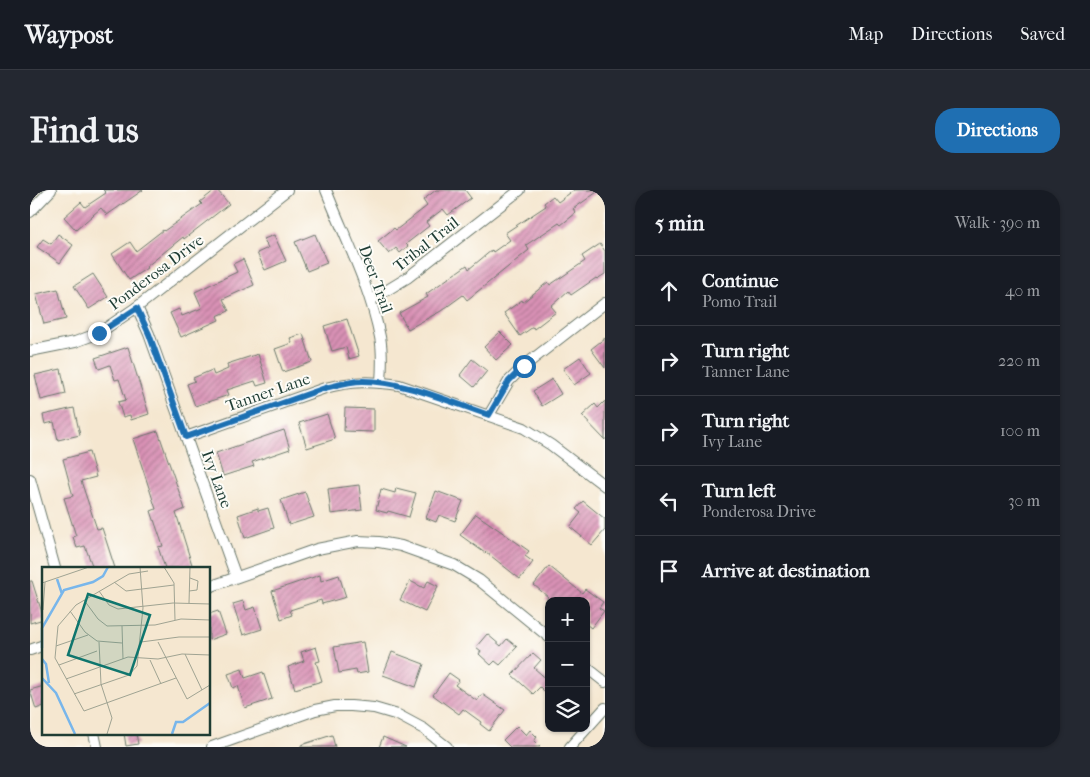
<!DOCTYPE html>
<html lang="en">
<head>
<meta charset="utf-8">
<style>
  :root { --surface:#171b24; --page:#242831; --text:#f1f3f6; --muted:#9ea1a6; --line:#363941; --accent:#1f6fb2 }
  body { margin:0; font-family:"IM FELL French Canon",serif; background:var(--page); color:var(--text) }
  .controls { position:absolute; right:15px; bottom:15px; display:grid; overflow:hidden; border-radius:10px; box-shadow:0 1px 4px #0004 }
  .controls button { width:45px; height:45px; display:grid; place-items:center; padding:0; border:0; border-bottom:1px solid var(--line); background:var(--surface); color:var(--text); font:25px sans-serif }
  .stop { position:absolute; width:15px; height:15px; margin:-11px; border:4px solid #1f6fb2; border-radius:50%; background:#fff }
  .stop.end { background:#1f6fb2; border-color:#fff; box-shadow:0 1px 5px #0008 }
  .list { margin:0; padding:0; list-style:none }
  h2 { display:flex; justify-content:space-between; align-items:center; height:65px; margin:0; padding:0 20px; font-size:21px }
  h2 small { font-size:16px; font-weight:400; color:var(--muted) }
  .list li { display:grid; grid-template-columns:32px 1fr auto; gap:15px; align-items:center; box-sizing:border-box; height:70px; padding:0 20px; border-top:1px solid var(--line) }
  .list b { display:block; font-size:19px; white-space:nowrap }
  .list p { margin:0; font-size:16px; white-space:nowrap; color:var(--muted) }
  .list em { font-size:16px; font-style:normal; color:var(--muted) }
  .icon { flex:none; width:28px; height:28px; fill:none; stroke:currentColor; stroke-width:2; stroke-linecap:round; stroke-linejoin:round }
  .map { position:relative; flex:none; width:575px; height:557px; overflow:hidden; border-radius:20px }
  header { display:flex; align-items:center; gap:30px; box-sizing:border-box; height:70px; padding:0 25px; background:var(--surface); border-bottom:1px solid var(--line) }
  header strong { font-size:24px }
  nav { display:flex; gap:28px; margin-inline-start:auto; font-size:18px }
  .intro { display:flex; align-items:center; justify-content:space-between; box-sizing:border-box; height:120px; padding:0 30px }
  h1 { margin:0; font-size:35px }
  .button { padding:12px 22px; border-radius:20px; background:var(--accent); color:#fff; font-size:18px; font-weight:700 }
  main { display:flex; gap:30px; padding:0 30px }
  aside { flex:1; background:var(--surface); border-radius:20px; box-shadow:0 1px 4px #0004 }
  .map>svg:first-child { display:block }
  .building { fill:url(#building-hatch) }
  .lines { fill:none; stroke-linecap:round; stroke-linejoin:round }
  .minor-casing { stroke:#6a786b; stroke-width:12 }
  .minor { stroke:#fff; stroke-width:10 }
  .route { stroke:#1f6fb2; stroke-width:6 }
  .labels { text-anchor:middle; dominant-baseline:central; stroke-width:4; stroke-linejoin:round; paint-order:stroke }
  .street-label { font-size:16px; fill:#1f3d34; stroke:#fdfcf7 }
  .inset-river { fill:none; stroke:#78b6eb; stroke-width:2.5 }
  .inset-road { fill:none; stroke:#9fa392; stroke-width:1 }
  .view { fill:#0f766e; fill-opacity:0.15; stroke:#0f766e; stroke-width:2.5 }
  .inset-edge { fill:none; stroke:#1f3d34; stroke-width:2.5 }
</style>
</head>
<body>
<header>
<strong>Waypost</strong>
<nav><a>Map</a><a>Directions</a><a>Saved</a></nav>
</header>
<div class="intro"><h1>Find us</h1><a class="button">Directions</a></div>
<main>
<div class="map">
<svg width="575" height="557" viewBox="0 0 575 557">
  <defs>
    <pattern id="building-hatch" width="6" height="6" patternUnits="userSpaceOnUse" patternTransform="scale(1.25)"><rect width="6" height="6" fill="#d991b5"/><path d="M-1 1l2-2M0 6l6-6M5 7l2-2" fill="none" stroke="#af7894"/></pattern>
  </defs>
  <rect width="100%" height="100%" fill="#fdfcf7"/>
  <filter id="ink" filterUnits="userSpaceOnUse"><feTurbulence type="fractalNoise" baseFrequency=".02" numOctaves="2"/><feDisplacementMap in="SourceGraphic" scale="10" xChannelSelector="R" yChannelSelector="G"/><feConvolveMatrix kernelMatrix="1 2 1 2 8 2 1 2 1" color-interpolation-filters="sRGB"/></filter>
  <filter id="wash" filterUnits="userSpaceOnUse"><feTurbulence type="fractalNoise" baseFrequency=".0096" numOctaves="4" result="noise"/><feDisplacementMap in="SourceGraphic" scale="20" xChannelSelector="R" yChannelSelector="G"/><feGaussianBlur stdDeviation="1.12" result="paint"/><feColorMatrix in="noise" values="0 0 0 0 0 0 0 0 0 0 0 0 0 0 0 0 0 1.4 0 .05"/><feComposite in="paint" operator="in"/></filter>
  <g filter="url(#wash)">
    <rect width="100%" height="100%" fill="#f5e7d0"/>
    <g id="blocks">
      <g class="building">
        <path d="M73 0H113L77 25 71 18 46 40 34 27 51 12 55 17 76 3Z"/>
        <path d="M185 0H187L199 14 154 49 153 47 116 77 117 78 99 90 82 64 100 52 106 61 133 40 134 41 172 14 170 12Z"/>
        <path d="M406 0H435L441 8 418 25 413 19 396 32 399 36 376 54 378 56 370 63 366 58 359 64 348 51 364 38 366 40 397 16 393 10Z"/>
        <path d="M544 0H570L543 19 546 23 531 35 529 33 496 55 499 60 437 110 433 105 411 121 378 139 369 123 398 107 396 104 437 75 439 79 462 60 463 62 480 50 475 43 516 16 514 13 523 6 528 12Z"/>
        <path d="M28 44 43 55 30 73 7 57 13 49 21 54Z"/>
        <path d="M285 44 297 73 277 81 265 52Z"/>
        <path d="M244 45 256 71 235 80 227 63 238 58 234 49Z"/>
        <path d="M570 54 575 61V84L567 89 566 88 541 105 538 101 521 116 526 122 504 139 503 137 490 146 474 123 492 110 493 112 518 92 520 95 555 71 552 66Z"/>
        <path d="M213 69 224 95 193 109 199 121 187 126 189 130 151 147 140 123 149 119 152 126 172 118 165 102 207 82 203 74Z"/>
        <path d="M63 84 78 107 59 119 44 96Z"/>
        <path d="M28 99 36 129 14 134 6 104Z"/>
        <path d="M317 129 329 166 319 169 316 157 302 161 294 136Z"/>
        <path d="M470 142 483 155 466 170 454 157Z"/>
        <path d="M273 144 282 172 253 182 245 159 262 153 260 148Z"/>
        <path d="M575 148V178L561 159Z"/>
        <path d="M98 157 119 224 101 230 100 225 93 227 88 212 96 210 89 189 85 190 80 175 69 179 65 168Z"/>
        <path d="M228 164 237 193 227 196 225 191 197 200 199 205 165 216 157 194 165 191 163 188 182 180 184 185 198 179 197 174Z"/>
        <path d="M550 167 561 183 544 195 533 179Z"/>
        <path d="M442 169 457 181 444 197 430 185Z"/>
        <path d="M31 179 36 204 11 210 5 185Z"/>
        <path d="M522 189 531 204 512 216 503 201Z"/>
        <path d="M575 211V250L552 226 565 214 568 218Z"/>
        <path d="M44 218 50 245 28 250 24 232 15 234 13 225Z"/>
        <path d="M315 218 344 219V242L314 241Z"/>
        <path d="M297 224 305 249 277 258 269 233Z"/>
        <path d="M254 240 260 259 222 272 224 276 193 286 186 263Z"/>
        <path d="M128 241 155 319 146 323 163 378H135L128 357 133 356 121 321 126 319 103 249Z"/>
        <path d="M59 262 66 287 51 291 67 339 72 338 85 378H63L55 356 47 358 43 347 46 346 34 308 43 306 33 269Z"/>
        <path d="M329 295 332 320 301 324 298 299Z"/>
        <path d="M366 298 386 303 379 327 358 321 357 323 346 320 351 299 365 303Z"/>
        <path d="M406 301 433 311 425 331 409 325 406 332 396 328Z"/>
        <path d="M275 302 284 327 259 335 251 310Z"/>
        <path d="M553 311 575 329V340L562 355 540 337 551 323 546 319Z"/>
        <path d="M228 318V321L238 318 244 338 215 348 208 325Z"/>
        <path d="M446 324 499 361 495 366 503 372 490 389 456 362 455 363 430 345Z"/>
        <path d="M519 376 552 403 555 399 573 412 569 418 574 421 561 438 556 434V411H515L518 407 504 395Z"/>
        <path d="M290 385 291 391 309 385 316 407 292 414 291 410 260 420 262 425 251 429 242 401Z"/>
        <path d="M0 391H2L14 429 0 433Z"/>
        <path d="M380 391 394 398 398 391 408 396 395 422 370 410Z"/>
        <path d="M213 411 216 420 225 417 232 439 213 445 203 414Z"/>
        <path d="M188 421 196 444 179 450V424Z"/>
        <path d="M457 444 471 456 477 449 487 457 470 475 465 471 461 475 449 464 451 461 446 457Z"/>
        <path d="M333 452 338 482 327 484 326 480 309 483 304 457Z"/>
        <path d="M286 457 290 471 286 472 292 491 265 499 258 477 274 471 271 462Z"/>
        <path d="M362 462 394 474 386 497 353 485Z"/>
        <path d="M503 463 511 470 504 478 519 491V506L510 497 503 504 482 485Z"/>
        <path d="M212 479 215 488 233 482 242 509 215 518 208 496 203 498 198 484Z"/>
        <path d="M419 483 429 490 425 495 447 511 452 504 475 520 459 541 450 534 451 532 433 519 429 524 403 505Z"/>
        <path d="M14 496V516L6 519 0 500Z"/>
        <path d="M487 536 496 545 500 540 507 547 504 551 510 557H480L473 550Z"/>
        <path d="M94 543H106L108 554 96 556Z"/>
        <path d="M302 545 305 557H271V555Z"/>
        <path d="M353 547 376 557H349Z"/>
      </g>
    </g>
  </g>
  <g filter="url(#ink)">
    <use href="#blocks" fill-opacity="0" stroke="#6a786b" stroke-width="1"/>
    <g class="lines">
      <g class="minor-casing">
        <g id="minor">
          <path d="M296 0C315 48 340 96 350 147 353 162 352 178 351 193"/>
          <path d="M0 22 21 0"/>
          <path d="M341 110 377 88 490 0"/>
          <path d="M107 117 119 144 206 387"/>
          <path d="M0 161 45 152 69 143 107 117 257 0"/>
          <path d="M459 225 479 191 494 176 575 113"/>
          <path d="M156 247 295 198C323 191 340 191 369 195L494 238 521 255 575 296"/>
          <path d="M0 289 25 378"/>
          <path d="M179 397 287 359 328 351 349 352 371 356 424 375 449 390 519 447"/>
          <path d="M0 460 14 455"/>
          <path d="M556 477 575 492"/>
          <path d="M64 543 67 557"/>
          <path d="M182 557 285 520 305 516H321L344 518 368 525 394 539 417 557"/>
          <path d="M540 557 575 518"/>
        </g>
      </g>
      <use href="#minor" class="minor"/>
    </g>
  </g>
  <g class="lines" filter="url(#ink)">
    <path class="route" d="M69 143 107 118 119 144 156 247 295 198C307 195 320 191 333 191 374 191 420 212 459 225L479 191 494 176"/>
  </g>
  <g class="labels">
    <g class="street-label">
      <text transform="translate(396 54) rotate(-38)">Tribal Trail</text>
      <text transform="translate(126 82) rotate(-37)">Ponderosa Drive</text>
      <text transform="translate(346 89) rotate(70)">Deer Trail</text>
      <text transform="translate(238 202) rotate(-19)">Tanner Lane</text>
      <text transform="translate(187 289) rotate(70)">Ivy Lane</text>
    </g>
  </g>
  <g transform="translate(12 377)">
    <rect width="168" height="168" fill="#f5e7d0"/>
    <path class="inset-river" d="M15 12 20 27M0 81V61L22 23 51 15 61 9 66 0M0 92 4 97 7 116M0 111 14 126 33 167M130 167 134 155H141L168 136"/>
    <path class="inset-road" d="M122 0 132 16 133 53M106 4 87 7 34 38 16 59 13 91 42 144 134 111M72 15 84 24 132 18M0 16 47 0M57 24 67 38 76 42 131 36 168 37M147 24 155 23 156 14 148 11M42 33 56 52 65 59 113 58 139 52 168 53M147 36 148 0M1 43 3 15M28 44 43 65 55 74 80 76M80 59 81 92M57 75 59 117 70 151 65 167M99 75 137 70H168M116 75 145 132 168 118M14 79 46 68M143 87 160 123M108 93 119 117M17 98 55 84M24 112 86 90 116 92 140 87 168 88M32 127 87 108 95 99 101 41 98 0"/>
    <path class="view" d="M46 27 108 48 88 108 26 88Z"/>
    <rect width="168" height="168" class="inset-edge"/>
  </g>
</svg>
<div class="controls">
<button>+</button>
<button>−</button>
<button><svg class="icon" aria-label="layers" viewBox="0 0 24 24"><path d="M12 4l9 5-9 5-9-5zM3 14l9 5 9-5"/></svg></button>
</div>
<div class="stop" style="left:494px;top:176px"></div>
<div class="stop end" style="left:69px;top:143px"></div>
</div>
<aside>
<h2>5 min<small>Walk · 390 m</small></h2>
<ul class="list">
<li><svg class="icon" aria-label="ahead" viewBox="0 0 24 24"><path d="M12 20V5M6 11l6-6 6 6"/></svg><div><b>Continue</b><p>Pomo Trail</p></div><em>40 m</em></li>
<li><svg class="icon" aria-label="right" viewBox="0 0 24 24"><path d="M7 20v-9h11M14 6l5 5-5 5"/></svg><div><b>Turn right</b><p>Tanner Lane</p></div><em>220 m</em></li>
<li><svg class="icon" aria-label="right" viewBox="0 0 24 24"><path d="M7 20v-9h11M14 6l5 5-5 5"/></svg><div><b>Turn right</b><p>Ivy Lane</p></div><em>100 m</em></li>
<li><svg class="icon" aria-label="left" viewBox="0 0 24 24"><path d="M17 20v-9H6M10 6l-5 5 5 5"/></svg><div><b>Turn left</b><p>Ponderosa Drive</p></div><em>30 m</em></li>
<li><svg class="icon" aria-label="arrive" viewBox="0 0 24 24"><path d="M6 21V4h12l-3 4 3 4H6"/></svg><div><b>Arrive at destination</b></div></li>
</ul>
</aside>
</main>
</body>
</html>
